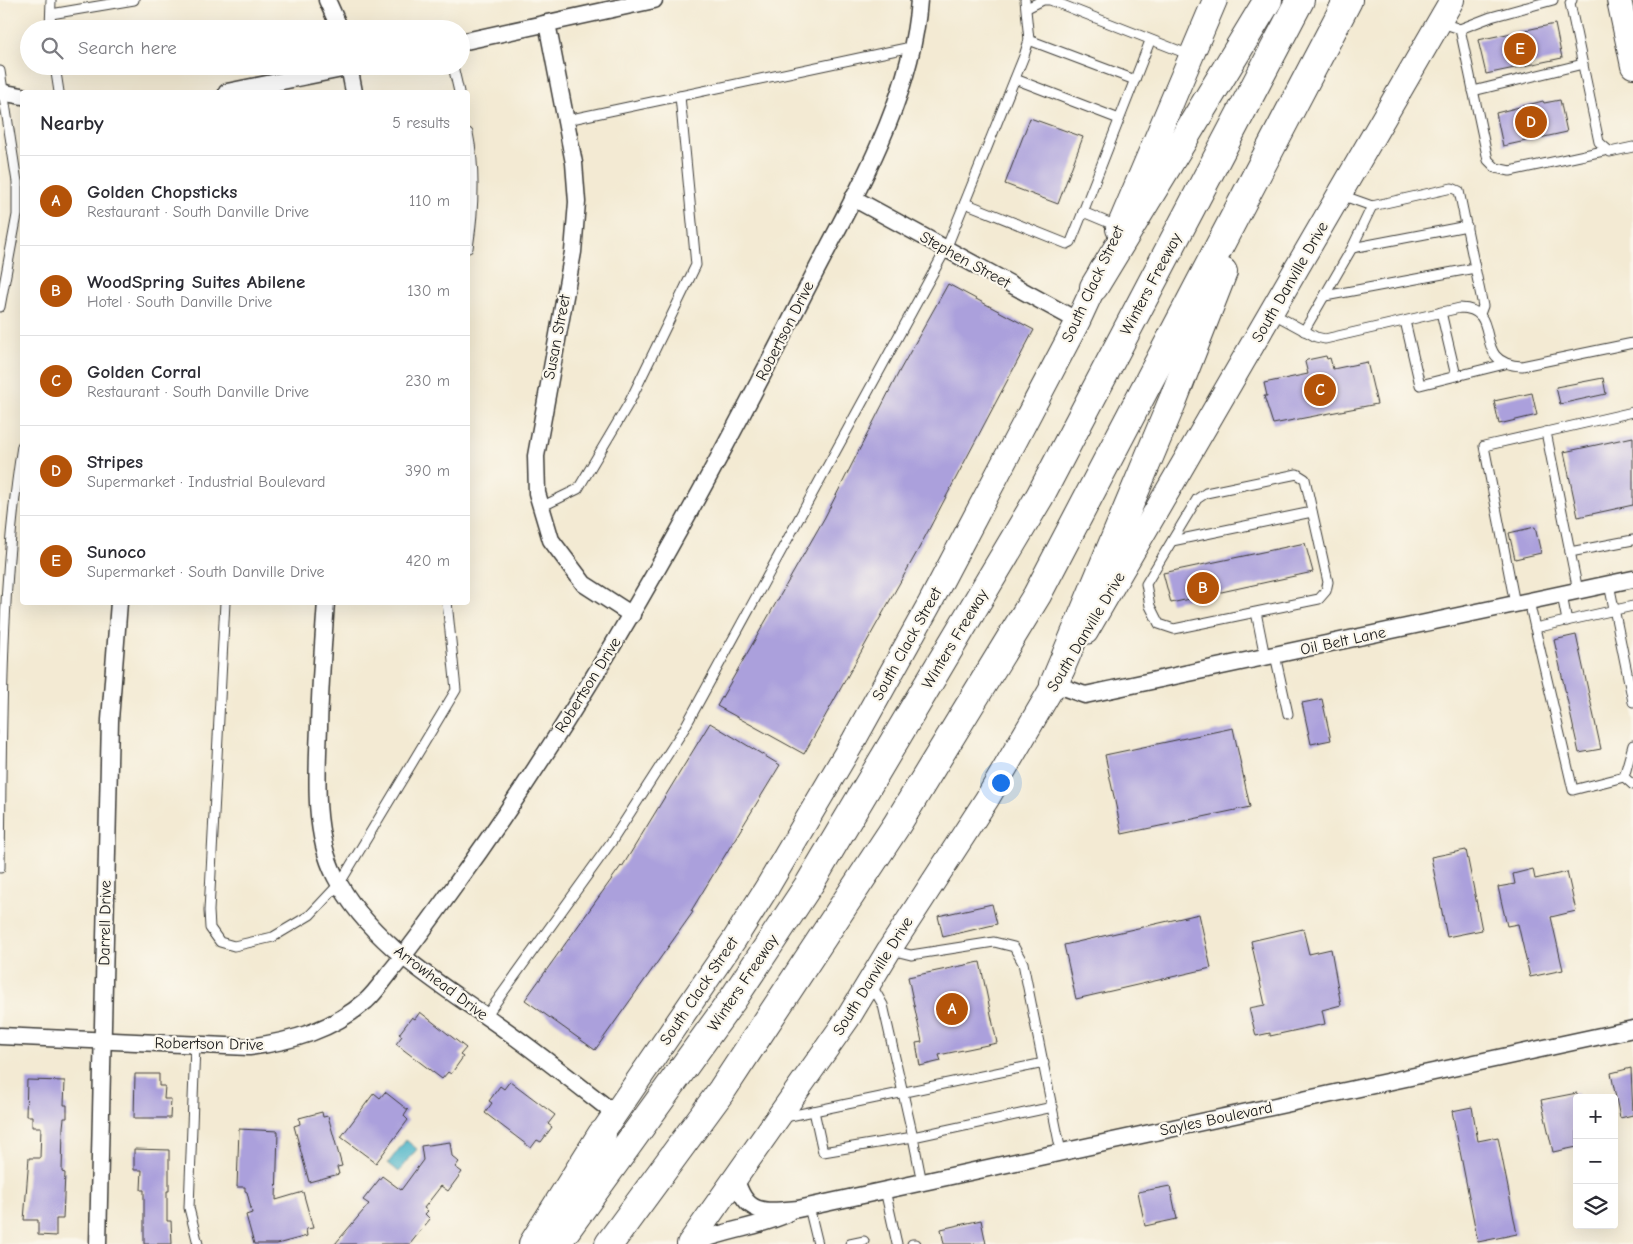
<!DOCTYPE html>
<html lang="en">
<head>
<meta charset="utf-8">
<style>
  :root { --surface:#fff; --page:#f7f7f7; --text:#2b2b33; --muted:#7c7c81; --line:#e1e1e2; --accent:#b45309 }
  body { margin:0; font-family:"Comic Neue",sans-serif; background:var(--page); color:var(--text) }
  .controls { position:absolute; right:15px; bottom:15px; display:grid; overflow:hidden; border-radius:5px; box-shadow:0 5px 20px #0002 }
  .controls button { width:45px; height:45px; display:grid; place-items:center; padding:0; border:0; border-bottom:1px solid var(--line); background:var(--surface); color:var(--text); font:25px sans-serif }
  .you { position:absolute; left:1000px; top:782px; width:18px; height:18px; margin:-12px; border:4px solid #fff; border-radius:50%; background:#1a73e8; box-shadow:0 0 0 8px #1a73e833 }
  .badge { display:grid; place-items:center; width:32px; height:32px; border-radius:50%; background:var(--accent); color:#fff; font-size:16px; font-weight:700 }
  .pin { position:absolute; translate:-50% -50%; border:2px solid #fff; box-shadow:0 1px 5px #0006 }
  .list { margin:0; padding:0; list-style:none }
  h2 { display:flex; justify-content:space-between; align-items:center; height:65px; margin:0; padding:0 20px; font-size:21px }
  h2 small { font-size:16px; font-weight:400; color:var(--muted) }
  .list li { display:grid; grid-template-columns:32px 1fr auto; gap:15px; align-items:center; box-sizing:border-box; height:90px; padding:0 20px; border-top:1px solid var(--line) }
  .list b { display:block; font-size:19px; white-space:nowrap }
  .list p { margin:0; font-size:16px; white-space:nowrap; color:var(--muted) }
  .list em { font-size:16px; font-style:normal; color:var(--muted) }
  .icon { flex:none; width:28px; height:28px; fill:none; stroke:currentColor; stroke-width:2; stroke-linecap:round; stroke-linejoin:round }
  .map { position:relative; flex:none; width:1633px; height:1244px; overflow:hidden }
  .search { position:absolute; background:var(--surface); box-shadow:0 5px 20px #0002; left:20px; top:20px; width:450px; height:55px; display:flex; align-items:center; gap:12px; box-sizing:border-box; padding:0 18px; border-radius:28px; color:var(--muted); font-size:19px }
  .panel { position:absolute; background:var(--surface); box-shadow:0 5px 20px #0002; left:20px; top:90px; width:450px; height:515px; border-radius:5px }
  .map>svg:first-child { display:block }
  .water { fill:#49b3c7; stroke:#326872 }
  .building { fill:#aba0dc }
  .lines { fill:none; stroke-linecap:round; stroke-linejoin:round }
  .service-casing { stroke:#3c3b37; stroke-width:11 }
  .minor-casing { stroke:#3c3b37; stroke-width:19 }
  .secondary-casing { stroke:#3c3b37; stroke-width:26 }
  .motorway-casing { stroke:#3c3b37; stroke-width:30 }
  .service { stroke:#fff; stroke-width:9 }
  .minor { stroke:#fff; stroke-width:16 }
  .secondary { stroke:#fff; stroke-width:24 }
  .motorway { stroke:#fff; stroke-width:28 }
  .labels { text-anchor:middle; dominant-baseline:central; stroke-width:4.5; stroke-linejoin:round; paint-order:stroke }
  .street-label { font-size:16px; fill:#1c1c1c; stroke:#fbf7ec }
</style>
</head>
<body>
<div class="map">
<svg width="1633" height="1244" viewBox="0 0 1633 1244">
  <rect width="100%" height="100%" fill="#fbf7ec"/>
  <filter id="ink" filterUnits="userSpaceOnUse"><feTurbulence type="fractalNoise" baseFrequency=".02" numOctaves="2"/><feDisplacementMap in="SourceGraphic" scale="10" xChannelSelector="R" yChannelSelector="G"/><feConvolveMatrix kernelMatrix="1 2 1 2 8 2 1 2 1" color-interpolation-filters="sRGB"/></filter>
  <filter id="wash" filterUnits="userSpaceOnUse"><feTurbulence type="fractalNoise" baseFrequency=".0096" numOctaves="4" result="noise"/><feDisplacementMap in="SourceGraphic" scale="20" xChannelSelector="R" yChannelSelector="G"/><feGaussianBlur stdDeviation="1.12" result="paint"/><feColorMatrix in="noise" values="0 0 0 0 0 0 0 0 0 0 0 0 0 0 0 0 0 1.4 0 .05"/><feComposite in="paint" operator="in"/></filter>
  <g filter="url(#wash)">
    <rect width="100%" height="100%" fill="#f3ead3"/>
    <path class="water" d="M406 1140 417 1149 399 1172 388 1163Z"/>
    <g id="blocks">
      <g class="building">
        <path d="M1555 24 1562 58 1486 74 1478 40Z"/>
        <path d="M1560 100 1567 132 1503 146 1496 113 1543 101 1544 103Z"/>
        <path d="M1030 118 1083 137 1058 204 1005 184Z"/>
        <path d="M948 284 1034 330 917 552 804 754 717 706 825 517 900 370Z"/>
        <path d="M1326 356 1327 359 1330 358 1333 369 1367 362 1377 404 1273 424 1264 396H1267L1264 383 1308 374 1305 362 1307 360Z"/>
        <path d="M1603 378 1606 394 1560 404 1556 387Z"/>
        <path d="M1532 393 1537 415 1499 424 1494 401Z"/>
        <path d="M1633 437V505L1578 517 1564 452Z"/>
        <path d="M1535 527 1541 553 1515 559 1509 533Z"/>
        <path d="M1305 543 1313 572 1171 603 1163 573Z"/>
        <path d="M1576 635 1601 749 1579 753 1554 640Z"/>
        <path d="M1322 699 1331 740 1311 744 1302 703Z"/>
        <path d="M710 723 780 765 691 911 693 912 595 1050 525 1000 621 866 622 867Z"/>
        <path d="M1233 728 1250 807 1122 834 1105 755Z"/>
        <path d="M1466 850 1482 930 1447 937 1431 857Z"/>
        <path d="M1533 869 1535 879 1567 872 1576 911 1551 917 1563 970 1530 977 1518 924 1507 926 1498 887 1515 884 1513 874Z"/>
        <path d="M992 904 997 924 943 937 938 916Z"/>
        <path d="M1199 914 1211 968 1076 999 1064 945Z"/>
        <path d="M1303 929 1309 954 1331 949 1341 1005 1322 1010 1325 1024 1270 1036V1033L1256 1036 1249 1008 1265 1005 1251 941Z"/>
        <path d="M980 962 997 1043 939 1055 941 1061 920 1066 916 1043 922 1042 908 977Z"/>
        <path d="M420 1012 466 1048 460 1055 463 1057 451 1074 448 1072 442 1079 396 1044 402 1036 399 1034 412 1017 415 1019Z"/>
        <path d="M1631 1068 1633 1115 1620 1118 1611 1073Z"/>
        <path d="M135 1074H159V1086H165L164 1099H171L170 1118H134Z"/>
        <path d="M27 1080 65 1081 64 1105H67V1118H64L63 1127 62 1172 65 1173 63 1219H56V1236L38 1235V1220H24L29 1158H40L41 1127H32V1116H26Z"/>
        <path d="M510 1081 555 1115 548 1124 552 1127 541 1142 537 1140 531 1148 485 1113 492 1103 489 1101 500 1086 504 1089Z"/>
        <path d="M385 1092 408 1110 404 1116 408 1120 376 1163 341 1137 374 1093 380 1098Z"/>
        <path d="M1577 1093V1147L1553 1152 1541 1100Z"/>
        <path d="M1472 1107 1478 1141 1498 1137 1517 1234 1478 1242 1452 1111Z"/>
        <path d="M322 1112 323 1117 328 1116 342 1166 337 1167 339 1174 309 1182 294 1126 300 1124 299 1118Z"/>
        <path d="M239 1129 278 1131 276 1200 303 1192 313 1228 306 1229 307 1236 277 1244H254L246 1215 252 1213 247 1192 245 1191V1187H237Z"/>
        <path d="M450 1142 452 1156 459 1162 455 1167 462 1172 448 1191 441 1186 424 1208 428 1211 425 1214 430 1219 410 1244H335L369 1204 363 1200 382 1176 401 1190 423 1160 421 1146Z"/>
        <path d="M134 1149 169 1150V1191H167V1221H171L172 1244H144V1190H141L142 1170H134Z"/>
        <path d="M1170 1186 1177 1219 1145 1226 1138 1192Z"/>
        <path d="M981 1220 986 1244H944L941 1229Z"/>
      </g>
    </g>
  </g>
  <g filter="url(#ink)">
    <use href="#blocks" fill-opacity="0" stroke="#3c3b37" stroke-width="1"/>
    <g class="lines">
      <g class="service-casing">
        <g id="service">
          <path d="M1572 0 1570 3 1599 142 1610 152 1633 147"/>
          <path d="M1027 8 1043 0H1050L1190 55"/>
          <path d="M51 14 134 0"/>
          <path d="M1442 23 1460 29 1491 17 1553 0"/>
          <path d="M50 29 51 0"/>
          <path d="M1460 29 1488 160 1496 168 1510 171 1608 150"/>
          <path d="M1029 40 1135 80"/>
          <path d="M55 66 59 92"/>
          <path d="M453 66 459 92"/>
          <path d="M0 71 17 182V215L0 307"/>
          <path d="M1015 79 1119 119"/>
          <path d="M1473 91 1583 64"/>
          <path d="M567 120 911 47"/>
          <path d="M468 133C476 172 474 209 468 248"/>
          <path d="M1341 195 1372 206 1452 188 1459 191 1483 306 1480 314"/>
          <path d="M965 203 1067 244 1071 242 1083 212 1119 227"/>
          <path d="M1083 212 1150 41"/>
          <path d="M1352 248 1467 226"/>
          <path d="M1325 296 1475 268"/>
          <path d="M1441 312 1456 376"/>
          <path d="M1272 313 1316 337 1325 339 1460 308C1506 309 1468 364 1522 366L1633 343"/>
          <path d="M1405 321 1420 385 1505 364"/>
          <path d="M1304 331 1352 248 1372 206"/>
          <path d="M541 507 578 489 629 403 696 265 680 96"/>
          <path d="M1172 541 1312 512"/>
          <path d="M1570 552 1633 540"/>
          <path d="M1609 584 1633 702"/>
          <path d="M1578 591 1546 432 1633 412"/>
          <path d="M1562 595 1567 621"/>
          <path d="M1529 601 1535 628 1633 606"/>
          <path d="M225 602 209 911 210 928 220 942 234 946 273 937 310 915 340 883 456 690 447 602"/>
          <path d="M1515 604 1484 446 1546 432"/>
          <path d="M1256 612 1174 629 1159 624 1150 606 1146 584 1197 499 1206 493 1297 474 1305 479 1328 582 1326 591 1319 599 1256 612 1265 657"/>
          <path d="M1535 628 1573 790 1624 777"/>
          <path d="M1275 655 1288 714"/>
          <path d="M1633 745 1624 777 1633 785"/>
          <path d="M0 868C2 727 0 585 22 446"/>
          <path d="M891 950 911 955 994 942 1014 947 1023 963 1061 1152"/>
          <path d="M486 1016 612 841 684 729 946 249 1024 56 1029 40 1025 0"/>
          <path d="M195 1045 189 1208 198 1244"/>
          <path d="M814 1111 823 1152 913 1137 883 1005 871 984"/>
          <path d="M785 1117 1044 1063"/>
          <path d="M922 1183 913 1137 1053 1107"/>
          <path d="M885 1190 897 1244"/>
          <path d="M809 1207 818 1244"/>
          <path d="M850 1244 864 1241"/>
          <path d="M912 1244H916"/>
        </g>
      </g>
      <g class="minor-casing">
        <g id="minor">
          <path d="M327 0 340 29"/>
          <path d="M547 23 574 163 577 202 573 252 536 456 537 493 551 540 584 584 632 615"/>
          <path d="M461 42 654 0"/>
          <path d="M349 66 354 92"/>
          <path d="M0 92 22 96"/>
          <path d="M227 92 357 66"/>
          <path d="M853 198 1078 321"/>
          <path d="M326 602C323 644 320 685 319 727 317 774 313 833 335 876 370 945 443 985 504 1029 542 1056 578 1085 615 1114"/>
          <path d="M1054 684 1085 695 1633 579"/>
          <path d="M0 1036 249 1047C293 1041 332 1030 366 1001 376 992 383 981 391 971 412 946 430 920 449 894 587 705 700 500 805 292 851 201 912 103 919 0"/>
          <path d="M736 1179C746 1216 765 1212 798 1209L1633 1029"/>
          <path d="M98 1244 110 720 119 602"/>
          <path d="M692 1244C723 1230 757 1228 787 1214"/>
        </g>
      </g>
      <g class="secondary-casing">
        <g id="secondary">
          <path d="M1619 0 1633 66"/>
          <path d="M1118 229 1215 0"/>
          <path d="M1086 632 1452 0"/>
          <path d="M591 1149 734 940 768 886 854 740 930 603 1078 321 1102 269"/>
          <path d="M689 1244 848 1018 889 950 987 799 1063 669"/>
        </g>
      </g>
      <g class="motorway-casing">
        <g id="motorway">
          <path d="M1094 287 1268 0"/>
          <path d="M1054 684 1173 400 1223 272"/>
          <path d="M533 1244 602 1134"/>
          <path d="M556 1244 733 999 810 883 1040 496 1300 0"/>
          <path d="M609 1244 722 1090 896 826 1037 595 1348 0"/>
        </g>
      </g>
      <use href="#service" class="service"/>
      <use href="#minor" class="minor"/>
      <use href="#secondary" class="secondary"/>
      <use href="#motorway" class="motorway"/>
    </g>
  </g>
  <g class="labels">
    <g class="street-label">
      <text transform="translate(965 260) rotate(29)">Stephen Street</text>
      <text transform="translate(1290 282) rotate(-60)">South Danville Drive</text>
      <text transform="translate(1093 284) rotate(-65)">South Clack Street</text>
      <text transform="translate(1151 284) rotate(-62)">Winters Freeway</text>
      <text transform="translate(785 331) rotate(-63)">Robertson Drive</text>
      <text transform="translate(557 337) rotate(-79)">Susan Street</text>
      <text transform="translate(1086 632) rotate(-59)">South Danville Drive</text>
      <text transform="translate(955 639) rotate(-59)">Winters Freeway</text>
      <text transform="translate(1343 641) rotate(-12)">Oil Belt Lane</text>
      <text transform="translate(907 644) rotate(-61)">South Clack Street</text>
      <text transform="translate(588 685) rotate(-58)">Robertson Drive</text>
      <text transform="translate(105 923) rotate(-89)">Darrell Drive</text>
      <text transform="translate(873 976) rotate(-58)">South Danville Drive</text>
      <text transform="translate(441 983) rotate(37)">Arrowhead Drive</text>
      <text transform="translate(743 983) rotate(-56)">Winters Freeway</text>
      <text transform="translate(699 991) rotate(-56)">South Clack Street</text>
      <text transform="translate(209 1044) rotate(1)">Robertson Drive</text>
      <text transform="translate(1216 1119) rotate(-12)">Sayles Boulevard</text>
    </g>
  </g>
</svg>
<div class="controls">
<button>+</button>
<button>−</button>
<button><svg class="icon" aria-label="layers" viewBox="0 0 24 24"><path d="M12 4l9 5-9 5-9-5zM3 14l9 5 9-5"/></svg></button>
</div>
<div class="you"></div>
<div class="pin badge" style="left:952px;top:1009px">A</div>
<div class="pin badge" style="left:1203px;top:588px">B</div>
<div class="pin badge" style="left:1320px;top:390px">C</div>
<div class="pin badge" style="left:1531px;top:122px">D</div>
<div class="pin badge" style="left:1520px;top:49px">E</div>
<div class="search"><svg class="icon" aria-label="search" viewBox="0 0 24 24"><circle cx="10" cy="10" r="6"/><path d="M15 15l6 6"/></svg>Search here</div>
<section class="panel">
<h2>Nearby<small>5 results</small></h2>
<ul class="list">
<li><span class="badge">A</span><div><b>Golden Chopsticks</b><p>Restaurant · South Danville Drive</p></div><em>110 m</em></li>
<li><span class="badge">B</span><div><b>WoodSpring Suites Abilene</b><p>Hotel · South Danville Drive</p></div><em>130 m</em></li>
<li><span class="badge">C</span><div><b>Golden Corral</b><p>Restaurant · South Danville Drive</p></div><em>230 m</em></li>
<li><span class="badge">D</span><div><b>Stripes</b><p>Supermarket · Industrial Boulevard</p></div><em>390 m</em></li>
<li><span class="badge">E</span><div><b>Sunoco</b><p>Supermarket · South Danville Drive</p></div><em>420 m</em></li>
</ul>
</section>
</div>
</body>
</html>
